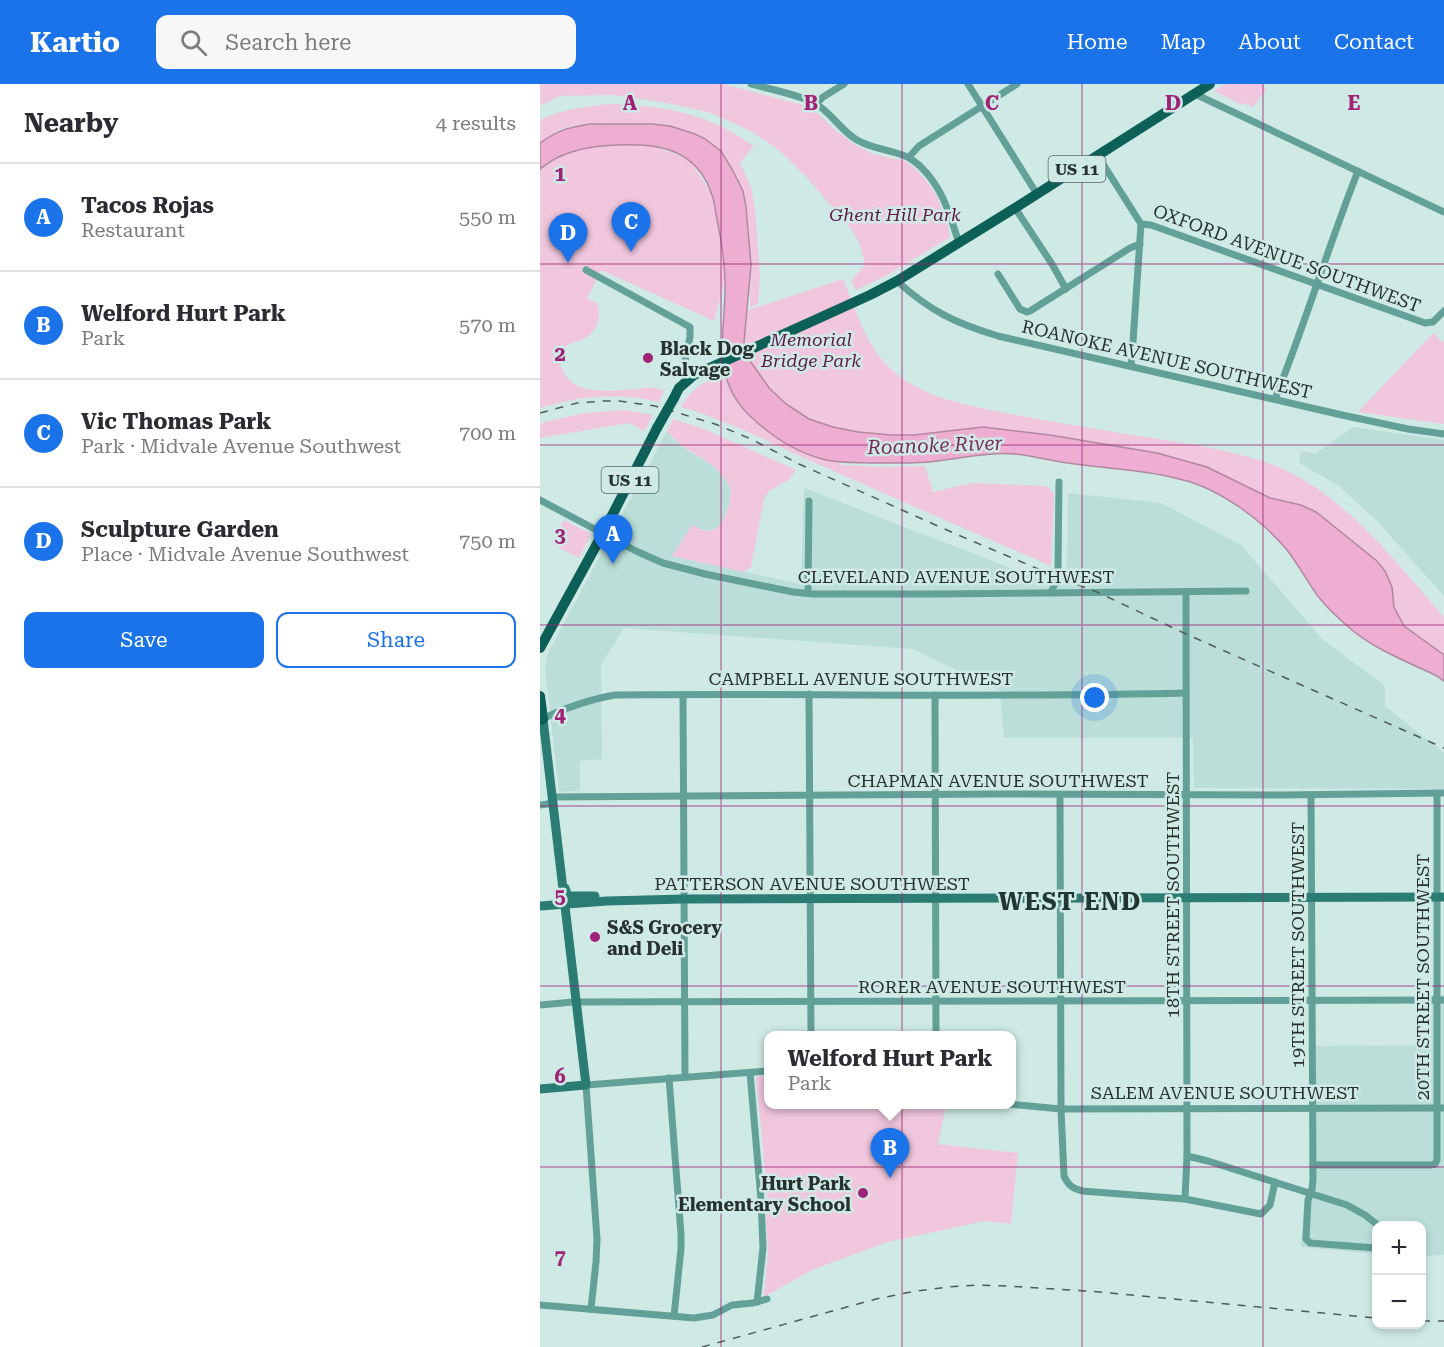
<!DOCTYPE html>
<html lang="en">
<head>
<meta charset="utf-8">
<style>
  :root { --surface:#fff; --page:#f7f7f7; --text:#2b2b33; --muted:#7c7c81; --line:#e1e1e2; --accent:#1a73e8 }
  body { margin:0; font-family:"Roboto Serif",serif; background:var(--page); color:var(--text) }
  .controls { position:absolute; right:18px; bottom:18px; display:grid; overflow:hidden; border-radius:12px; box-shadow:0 3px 9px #0003 }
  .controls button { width:54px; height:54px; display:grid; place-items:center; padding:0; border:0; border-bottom:2px solid var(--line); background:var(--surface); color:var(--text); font:30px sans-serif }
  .you { position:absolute; left:555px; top:614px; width:21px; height:21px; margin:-15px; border:4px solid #fff; border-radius:50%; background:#1a73e8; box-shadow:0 0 0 9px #1a73e833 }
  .badge { display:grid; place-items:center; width:39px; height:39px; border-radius:50%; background:var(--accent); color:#fff; font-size:20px; font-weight:700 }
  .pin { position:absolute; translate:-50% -50px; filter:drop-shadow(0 2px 3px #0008) }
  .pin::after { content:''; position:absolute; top:32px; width:21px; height:18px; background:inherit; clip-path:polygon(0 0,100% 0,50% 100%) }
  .popup { position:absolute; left:224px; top:947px; width:252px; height:78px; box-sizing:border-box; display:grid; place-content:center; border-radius:12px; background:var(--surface); filter:drop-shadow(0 2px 4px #0005); font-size:20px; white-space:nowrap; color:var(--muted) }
  .popup b { font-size:22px; color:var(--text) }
  .popup::after { content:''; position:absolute; left:50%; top:100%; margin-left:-12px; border:12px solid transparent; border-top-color:var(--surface) }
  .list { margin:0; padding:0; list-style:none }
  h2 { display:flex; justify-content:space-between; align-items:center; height:78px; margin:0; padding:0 24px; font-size:26px }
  h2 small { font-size:20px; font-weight:400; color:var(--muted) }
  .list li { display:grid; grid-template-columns:39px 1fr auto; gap:18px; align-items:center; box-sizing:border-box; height:108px; padding:0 24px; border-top:2px solid var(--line) }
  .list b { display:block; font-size:22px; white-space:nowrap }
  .list p { margin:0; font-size:20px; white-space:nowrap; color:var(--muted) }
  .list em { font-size:20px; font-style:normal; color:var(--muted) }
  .actions { display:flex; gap:12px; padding:18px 24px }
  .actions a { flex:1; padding:14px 0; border:2px solid var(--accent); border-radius:12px; text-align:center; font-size:21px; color:var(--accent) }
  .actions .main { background:var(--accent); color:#fff }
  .icon { flex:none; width:33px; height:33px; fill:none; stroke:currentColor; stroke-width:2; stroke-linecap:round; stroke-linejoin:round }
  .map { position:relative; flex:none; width:904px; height:1263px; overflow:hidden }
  header { display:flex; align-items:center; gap:36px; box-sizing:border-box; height:84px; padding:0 30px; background:var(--accent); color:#fff }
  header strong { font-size:28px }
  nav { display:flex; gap:33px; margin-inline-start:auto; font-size:21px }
  .search { width:420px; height:54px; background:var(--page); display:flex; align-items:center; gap:15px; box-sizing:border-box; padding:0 21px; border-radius:12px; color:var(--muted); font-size:22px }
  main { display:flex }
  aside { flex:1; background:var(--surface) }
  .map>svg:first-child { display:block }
  .built { fill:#bbded8 }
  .green { fill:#f1c7de }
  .water { fill:#edaed2; stroke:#b288a1; stroke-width:1.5 }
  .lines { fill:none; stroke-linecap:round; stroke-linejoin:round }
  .street { stroke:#63a198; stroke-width:7 }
  .secondary { stroke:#2b7d73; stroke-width:9 }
  .primary { stroke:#0d6058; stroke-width:10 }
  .rail { stroke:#4e5c59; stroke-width:1.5; stroke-dasharray:8 8; stroke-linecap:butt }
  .primary-bridge { stroke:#0d6058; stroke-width:10 }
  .grid { fill:none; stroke:#9f2277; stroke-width:1.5; stroke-opacity:0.55 }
  .poi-dot { fill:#9f2277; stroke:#cfeae5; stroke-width:2 }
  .labels { text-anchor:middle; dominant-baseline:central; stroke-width:5; stroke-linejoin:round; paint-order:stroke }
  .shield { fill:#cfeae5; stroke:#596866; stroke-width:1.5 }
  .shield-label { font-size:16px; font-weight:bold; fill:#27312f }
  .park-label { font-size:18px; font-style:italic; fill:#601848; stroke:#cfeae5 }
  .street-label { font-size:18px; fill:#27312f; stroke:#cfeae5 }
  .poi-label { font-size:18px; font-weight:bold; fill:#27312f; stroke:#cfeae5; text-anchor:start }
  .water-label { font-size:20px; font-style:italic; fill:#782f5d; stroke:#cfeae5 }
  .district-label { font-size:24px; font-weight:bold; letter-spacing:1.5px; fill:#1f3632; stroke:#cfeae5 }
  .grid-label { font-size:20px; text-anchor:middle; font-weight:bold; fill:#9f2277; stroke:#cfeae5; stroke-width:5; stroke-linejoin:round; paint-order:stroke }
</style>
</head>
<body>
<header>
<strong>Kartio</strong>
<div class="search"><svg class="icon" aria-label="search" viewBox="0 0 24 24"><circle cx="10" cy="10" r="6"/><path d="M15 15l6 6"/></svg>Search here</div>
<nav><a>Home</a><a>Map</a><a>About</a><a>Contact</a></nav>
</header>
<main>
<aside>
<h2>Nearby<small>4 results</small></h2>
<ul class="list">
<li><span class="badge">A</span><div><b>Tacos Rojas</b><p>Restaurant</p></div><em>550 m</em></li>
<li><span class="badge">B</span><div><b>Welford Hurt Park</b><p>Park</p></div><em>570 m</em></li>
<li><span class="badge">C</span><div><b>Vic Thomas Park</b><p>Park · Midvale Avenue Southwest</p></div><em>700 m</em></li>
<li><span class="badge">D</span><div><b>Sculpture Garden</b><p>Place · Midvale Avenue Southwest</p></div><em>750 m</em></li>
</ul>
<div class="actions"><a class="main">Save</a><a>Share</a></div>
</aside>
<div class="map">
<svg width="904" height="1263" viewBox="0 0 904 1263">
  <rect width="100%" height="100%" fill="#cfeae5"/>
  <g class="built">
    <path d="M813 343 904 356V512L839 439 799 402 759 379 761 367 775 370Z"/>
    <path d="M127 347 134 356 150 368 167 378 182 390 190 403V418L183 436 178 443 170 447 161 445 133 472 261 500 264 404 506 498 527 486 528 409 621 419 701 461 783 556 845 602V622L904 669V705L654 704 653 654H464L460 607 373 565 84 544 61 580 62 675 40 677V707L19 708 5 584 7 571Z"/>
    <path d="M888 911H904V1171L882 1172V1142H836V1170L761 1163 764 1120 770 1101 769 962 889 961Z"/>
  </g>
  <g class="green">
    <path d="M0 0H183L266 22 281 32 294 45 314 60 333 70 365 77 371 81 386 96 397 112 408 142 410 153 346 192 316 206 311 197 325 181 320 161 312 146 269 96 240 67 211 47 171 29 133 20 74 11 20 12 0 22Z"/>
    <path d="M686 0H723L726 6 713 23 704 19 702 21 674 7Z"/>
    <path d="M69 20C106 21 144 25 178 41 191 47 203 55 214 62L200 79 211 103 215 125 220 191 218 221 210 223C211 171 216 84 164 54 144 43 110 40 88 40 65 40 35 37 15 48 10 51 5 55 0 59V36C22 25 45 23 69 20Z"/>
    <path d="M81 60 110 61 149 75 172 111 180 150 185 196 174 237 61 186 47 215 56 218C63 232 57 249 42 256 36 258 29 259 25 263 19 269 19 278 22 285 34 314 72 306 97 305 103 304 110 303 116 304 119 305 122 306 124 307L119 318C76 308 42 312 0 324V85L19 73 41 65Z"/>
    <path d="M303 195C317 227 325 262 352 286 382 313 422 320 461 328 517 339 574 348 631 357 670 364 718 371 753 390 815 423 858 481 904 533V571L864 542 854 523 852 503 805 452 776 428 761 421 730 414 667 383 374 351C324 352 265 346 230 306 226 301 223 295 220 290 213 281 205 270 204 258 204 248 207 236 208 226Z"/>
    <path d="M893 249 904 259V340L818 328Z"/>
    <path d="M183 290 192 308 209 331 236 353 264 369 282 375 296 377 302 381 341 383 385 382 393 408 432 399 507 402 514 410 511 482C437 450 363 418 289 385 240 364 193 338 141 323 152 304 164 298 183 290Z"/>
    <path d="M85 326 113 331 104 347 89 339 0 354V340L5 338 44 329Z"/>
    <path d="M133 335 164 345 256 386 250 395 229 407 224 415 211 483 207 486 203 488 132 472 152 441C157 443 164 448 170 447 184 445 193 415 190 403 188 399 184 393 182 391 167 372 142 367 127 347Z"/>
    <path d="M24 436 51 450 39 474 12 460Z"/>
    <path d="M228 991V1020L406 1021 398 1060 478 1069 471 1140 445 1137 348 1158 272 1186 224 1213 228 1167 226 1137 228 1118 216 993Z"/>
  </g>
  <path class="water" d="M50 40H112L130 42 155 50 165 55 181 67 192 85 203 107 206 123 211 181 204 258 210 277 230 305 246 320 269 335 293 343 318 348 351 351H374L443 343 510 351 617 369 667 383 730 414 761 421 776 428 837 477 845 487 852 503 854 523 864 542 904 571V597L897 592C868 578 836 566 812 546 800 536 787 524 777 511 767 497 758 480 747 466 723 437 680 405 643 396 609 386 570 385 535 380 515 378 495 372 475 370 449 368 423 374 397 377 377 380 357 379 337 379 319 378 300 380 282 375 256 368 230 351 210 332 168 292 187 244 185 195 184 175 181 154 177 135 175 127 175 118 172 111 160 75 134 62 98 61 72 60 44 62 21 72 13 75 7 80 0 85V59C20 45 27 44 50 40Z"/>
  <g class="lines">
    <g class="street">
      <path d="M211 0C229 5 261 11 276 20 292 29 301 47 317 56 332 65 349 65 365 72 371 74 375 78 380 82 403 104 409 129 419 159"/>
      <path d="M428 0 497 110"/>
      <path d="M655 10 904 128"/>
      <path d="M276 20 283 13 304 0"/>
      <path d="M558 72 601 140 593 258 591 282"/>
      <path d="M369 73 379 62 477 0"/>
      <path d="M475 124 512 180 526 205"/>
      <path d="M601 140 611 141 885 239 893 238 904 227"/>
      <path d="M46 186 150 243V253L143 286V291L146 297"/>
      <path d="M458 190 480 225 487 228 490 227 590 164 600 160"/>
      <path d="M357 197C390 227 415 239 458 252L802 331 868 345 904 350"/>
      <path d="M735 315C765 240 788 163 818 87"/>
      <path d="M0 416 96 467 123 479 165 490 253 508 273 510H394L706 507"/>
      <path d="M268 509 269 417"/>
      <path d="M511 509 517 494 518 484 519 398"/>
      <path d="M269 610 271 952"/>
      <path d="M143 611 145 993"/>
      <path d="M395 611 396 952"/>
      <path d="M3 635C21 625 55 614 75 611 266 609 456 614 646 609"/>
      <path d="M520 711 521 1025 524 1092C528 1101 532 1104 542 1107L645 1115 721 1130 730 1121 735 1098"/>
      <path d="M771 711 773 1096 772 1105 768 1116 766 1155 770 1159 836 1164"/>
      <path d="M13 713 456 710 742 711 904 709"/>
      <path d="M0 721 14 719"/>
      <path d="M0 921 33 918 904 916"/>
      <path d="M210 989 221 1116 223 1164 217 1218"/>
      <path d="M129 994 141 1150V1165L134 1232"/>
      <path d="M467 1020 521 1025 904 1024"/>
      <path d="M647 1072 668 1077 807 1121 825 1131 839 1142"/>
      <path d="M773 1081H891L895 1080 897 1076V709"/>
      <path d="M645 1115 647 1072 646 508"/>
      <path d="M0 1221 154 1234 173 1231 192 1221 213 1219 227 1215"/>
      <path d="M51 1225 56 1178 57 1155 46 1001 228 987"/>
    </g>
    <g class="secondary">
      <path d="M25 804 27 810 30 812H55"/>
      <path d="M0 822 67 817 144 815 904 813"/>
      <path d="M0 1005 46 1001 3 635"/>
    </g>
    <g class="primary">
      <path d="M134 314 139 304 154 291 330 211 357 197 475 124 670 0"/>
      <path d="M0 564 63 449 117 344"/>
      <path d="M0 612 3 635 0 636"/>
    </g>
    <g class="rail">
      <path d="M0 329 37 319 64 317H79L115 322 175 340 211 355 259 380 418 451 517 493 557 508 646 550 904 664"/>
      <path d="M882 1237H904"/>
      <path d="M162 1263 336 1215 376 1207 408 1203 437 1201 467 1202 548 1207 836 1234"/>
    </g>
    <path class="primary-bridge" d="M117 344 134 314"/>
  </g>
  <path class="grid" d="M181 0V1263M362 0V1263M542 0V1263M723 0V1263M0 180H904M0 361H904M0 541H904M0 722H904M0 902H904M0 1083H904"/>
  <g class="poi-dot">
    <circle cx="108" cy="274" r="6"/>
    <circle cx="55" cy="853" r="6"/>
    <circle cx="323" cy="1109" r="6"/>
  </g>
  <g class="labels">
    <g class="shield">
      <rect x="508.5" y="72" width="57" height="26" rx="4.5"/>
      <rect x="61.5" y="383" width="57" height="26" rx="4.5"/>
    </g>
    <g class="shield-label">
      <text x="537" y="85">US 11</text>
      <text x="90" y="396">US 11</text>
    </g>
    <g class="park-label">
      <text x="355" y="130">Ghent Hill Park</text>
      <text x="271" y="255">Memorial<tspan x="271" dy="21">Bridge Park</tspan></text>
    </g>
    <g class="street-label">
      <text transform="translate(747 174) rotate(20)">OXFORD AVENUE SOUTHWEST</text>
      <text transform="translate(627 275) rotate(13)">ROANOKE AVENUE SOUTHWEST</text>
      <text x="416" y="492">CLEVELAND AVENUE SOUTHWEST</text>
      <text x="321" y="594">CAMPBELL AVENUE SOUTHWEST</text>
      <text x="458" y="696">CHAPMAN AVENUE SOUTHWEST</text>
      <text x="272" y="799">PATTERSON AVENUE SOUTHWEST</text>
      <text transform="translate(632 811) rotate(-90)">18TH STREET SOUTHWEST</text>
      <text transform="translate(757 861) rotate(-90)">19TH STREET SOUTHWEST</text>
      <text transform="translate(882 893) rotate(-90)">20TH STREET SOUTHWEST</text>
      <text x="452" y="902">RORER AVENUE SOUTHWEST</text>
      <text x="685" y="1008">SALEM AVENUE SOUTHWEST</text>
    </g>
    <g class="poi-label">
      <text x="120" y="264">Black Dog<tspan x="120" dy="21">Salvage</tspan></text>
      <text x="67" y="843">S&amp;S Grocery<tspan x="67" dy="21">and Deli</tspan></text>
      <text x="311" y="1099" text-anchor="end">Hurt Park<tspan x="311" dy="21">Elementary School</tspan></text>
    </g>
    <g class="water-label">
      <text transform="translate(395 361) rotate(-2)">Roanoke River</text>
    </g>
    <g class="district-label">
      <text x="530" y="818">WEST END</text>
    </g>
  </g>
  <g class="grid-label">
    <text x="90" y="26">A</text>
    <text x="271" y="26">B</text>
    <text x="452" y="26">C</text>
    <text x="633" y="26">D</text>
    <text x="814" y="26">E</text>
    <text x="20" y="97">1</text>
    <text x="20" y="277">2</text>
    <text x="20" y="458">3</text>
    <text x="20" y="638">4</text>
    <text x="20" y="819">5</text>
    <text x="20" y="999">6</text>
    <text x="20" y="1180">7</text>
  </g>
</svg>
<div class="controls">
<button>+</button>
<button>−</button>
</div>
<div class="you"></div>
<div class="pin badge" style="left:73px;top:480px">A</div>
<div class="pin badge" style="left:350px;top:1094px">B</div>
<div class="popup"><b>Welford Hurt Park</b>Park</div>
<div class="pin badge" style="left:91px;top:168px">C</div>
<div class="pin badge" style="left:28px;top:179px">D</div>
</div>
</main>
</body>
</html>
